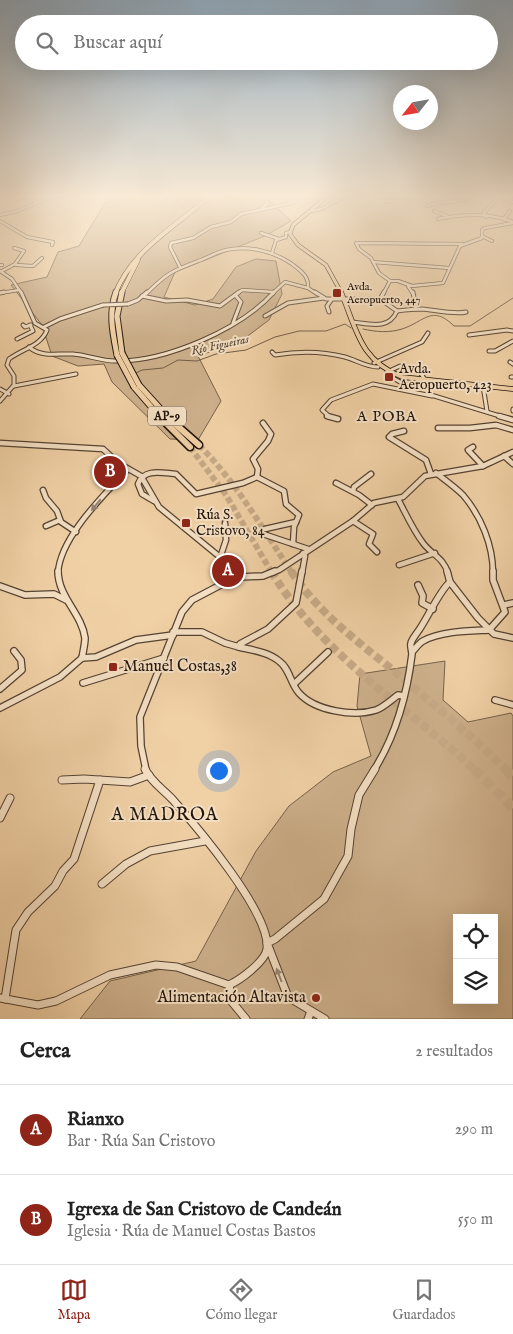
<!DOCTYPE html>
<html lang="es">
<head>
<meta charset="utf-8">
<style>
  :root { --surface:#fff; --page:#f6f6f6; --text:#222; --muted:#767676; --line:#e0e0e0; --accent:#8f2418 }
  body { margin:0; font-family:"IM FELL English",serif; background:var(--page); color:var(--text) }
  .controls { position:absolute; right:15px; bottom:15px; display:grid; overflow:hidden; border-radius:0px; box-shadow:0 5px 20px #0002 }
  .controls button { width:45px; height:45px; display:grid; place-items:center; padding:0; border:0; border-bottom:1px solid var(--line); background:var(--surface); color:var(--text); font:25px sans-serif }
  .compass { position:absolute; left:393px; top:85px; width:45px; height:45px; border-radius:50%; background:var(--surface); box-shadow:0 5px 20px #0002; rotate:239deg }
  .you { position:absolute; left:218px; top:770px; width:18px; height:18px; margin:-12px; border:4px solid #fff; border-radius:50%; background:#1a73e8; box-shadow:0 0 0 8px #1a73e833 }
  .badge { display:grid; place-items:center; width:32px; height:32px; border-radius:50%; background:var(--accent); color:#fff; font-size:16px; font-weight:700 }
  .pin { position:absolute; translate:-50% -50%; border:2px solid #fff; box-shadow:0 1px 5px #0006 }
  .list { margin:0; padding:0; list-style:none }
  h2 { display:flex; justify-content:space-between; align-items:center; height:65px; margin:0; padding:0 20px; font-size:21px }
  h2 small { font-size:16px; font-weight:400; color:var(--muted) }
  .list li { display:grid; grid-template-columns:32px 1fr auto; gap:15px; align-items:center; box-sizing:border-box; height:90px; padding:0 20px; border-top:1px solid var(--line) }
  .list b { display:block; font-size:19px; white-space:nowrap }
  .list p { margin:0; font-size:16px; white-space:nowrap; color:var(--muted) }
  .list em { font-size:16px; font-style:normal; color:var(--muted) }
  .icon { flex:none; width:28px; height:28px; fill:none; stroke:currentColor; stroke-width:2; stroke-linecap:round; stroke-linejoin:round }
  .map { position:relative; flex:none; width:513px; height:1019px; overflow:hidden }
  .search { position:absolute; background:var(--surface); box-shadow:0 5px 20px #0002; left:15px; right:15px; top:15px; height:55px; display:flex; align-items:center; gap:12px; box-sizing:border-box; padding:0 18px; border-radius:28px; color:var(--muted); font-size:19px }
  .sheet { height:245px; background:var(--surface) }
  nav { display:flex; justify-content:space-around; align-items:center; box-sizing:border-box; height:70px; border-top:1px solid var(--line); background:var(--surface); font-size:14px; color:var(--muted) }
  nav a { display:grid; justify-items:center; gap:2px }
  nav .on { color:var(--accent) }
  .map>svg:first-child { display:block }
  .green { fill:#cdb08b; stroke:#76624b; fill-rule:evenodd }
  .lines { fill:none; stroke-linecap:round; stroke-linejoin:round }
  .stream { stroke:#725e48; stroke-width:1 }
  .highway-tunnel-far2 { stroke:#c6aa86; stroke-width:6; stroke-dasharray:6 3; stroke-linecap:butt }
  .highway-tunnel-far1 { stroke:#c6aa86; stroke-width:8; stroke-dasharray:8 4; stroke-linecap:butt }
  .highway-tunnel { stroke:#c6aa86; stroke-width:10; stroke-dasharray:10 5; stroke-linecap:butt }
  .minor-far4-casing { stroke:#544232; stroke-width:4 }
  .minor-far3-casing { stroke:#544232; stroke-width:5 }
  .minor-far2-casing { stroke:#544232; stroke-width:7 }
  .minor-far1-casing { stroke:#544232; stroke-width:8 }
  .minor-casing { stroke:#544232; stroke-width:9 }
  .major-far1-casing { stroke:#20130b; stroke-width:4.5 }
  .major-casing { stroke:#20130b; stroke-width:5.5 }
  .highway-far2-casing { stroke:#20130b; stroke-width:5 }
  .highway-far1-casing { stroke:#20130b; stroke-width:7 }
  .highway-casing { stroke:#20130b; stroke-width:9 }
  .minor-far4 { stroke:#f5e0c4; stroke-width:2.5 }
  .minor-far3 { stroke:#f5e0c4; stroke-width:3 }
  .minor-far2 { stroke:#f5e0c4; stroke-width:4.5 }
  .minor-far1 { stroke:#f5e0c4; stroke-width:5.5 }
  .minor { stroke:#f5e0c4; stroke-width:7 }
  .major-far1 { stroke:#f0d0a5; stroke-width:3 }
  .major { stroke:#f0d0a5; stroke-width:4 }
  .highway-far2 { stroke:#f0d0a5; stroke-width:4 }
  .highway-far1 { stroke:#f0d0a5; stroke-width:5 }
  .highway { stroke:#f0d0a5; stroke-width:6 }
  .minor-bridge-casing { stroke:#544232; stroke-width:5; stroke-linecap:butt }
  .highway-bridge-casing { stroke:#20130b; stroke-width:7; stroke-linecap:butt }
  .minor-bridge { stroke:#f5e0c4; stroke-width:3 }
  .highway-bridge { stroke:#f0d0a5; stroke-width:5 }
  .oneway { fill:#958471 }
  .poi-dot { fill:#8f2418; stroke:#f5e0c4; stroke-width:2 }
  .labels { text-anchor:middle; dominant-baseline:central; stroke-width:4; stroke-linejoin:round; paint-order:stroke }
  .far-poi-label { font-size:11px; fill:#20130b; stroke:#f5e0c4; text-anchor:start }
  .far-water-label { font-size:12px; font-style:italic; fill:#574534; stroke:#f5e0c4 }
  .shield { fill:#f5e0c4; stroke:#605042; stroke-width:1 }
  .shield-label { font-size:12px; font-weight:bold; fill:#20130b }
  .poi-label { font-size:14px; fill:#20130b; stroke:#f5e0c4; text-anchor:start }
  .neighbourhood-label { font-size:15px; letter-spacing:1px; fill:#20130b; stroke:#f5e0c4 }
  .near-poi-label { font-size:16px; fill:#20130b; stroke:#f5e0c4; text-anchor:start }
  .near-neighbourhood-label { font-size:18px; letter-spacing:1px; fill:#20130b; stroke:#f5e0c4 }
</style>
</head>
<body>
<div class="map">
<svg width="513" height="1019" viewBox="0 0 513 1019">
  <rect width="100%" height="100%" fill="#f0d0a5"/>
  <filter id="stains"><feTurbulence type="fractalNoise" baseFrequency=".004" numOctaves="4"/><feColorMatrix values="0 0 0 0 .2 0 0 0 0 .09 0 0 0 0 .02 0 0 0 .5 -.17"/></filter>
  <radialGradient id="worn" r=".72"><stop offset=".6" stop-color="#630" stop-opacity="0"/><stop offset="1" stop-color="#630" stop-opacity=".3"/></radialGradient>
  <g class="green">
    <path d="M128 196H264L291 221 265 236 175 272 164 297 195 305 213 299 236 267 256 259 276 261 282 294 269 320 241 341 198 356 221 401 198 440 170 439 112 382 104 364 78 366 52 356 42 325 11 285 47 277 58 252 79 246 105 203Z"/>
    <path d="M445 661 443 700 468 722 511 713 513 716V1019H80L110 981 196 961 256 851 289 806 333 772 371 756 357 706 360 674ZM457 918H494V1000H457Z"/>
  </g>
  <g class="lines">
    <g class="stream">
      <path d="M363 329C376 332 389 333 402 329 424 322 432 304 454 326H470L513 298"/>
      <path d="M136 373 142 370 163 368 178 360 197 361 216 354 246 350 275 337 299 331H326L345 324 351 328"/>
    </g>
    <g class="highway-tunnel-far2">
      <path d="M199 445C236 482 263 529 292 573"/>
      <path d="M190 447 226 495 272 573"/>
    </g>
    <g class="highway-tunnel-far1">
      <path d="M271 571C321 654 406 706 475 770"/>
      <path d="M291 571C315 608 349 635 383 662 425 697 467 731 506 770"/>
    </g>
    <g class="highway-tunnel">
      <path d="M474 769 513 808"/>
      <path d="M505 769 513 777"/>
    </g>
    <g class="minor-far4-casing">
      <g id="minor-far4">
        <path d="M174 196 178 199 191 196"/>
        <path d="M496 196 513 202"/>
        <path d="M16 199 26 197 37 202"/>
        <path d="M387 202 401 198 397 196"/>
        <path d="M427 206C441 200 460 204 473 196"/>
        <path d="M262 208 268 203 264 196"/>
        <path d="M312 211 321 209 346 196"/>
        <path d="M434 211 447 216"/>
        <path d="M0 215 17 211 54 196"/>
        <path d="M486 217 484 212 493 204 497 196"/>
        <path d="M438 219C462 214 490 213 513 222"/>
        <path d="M504 219 510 211"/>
        <path d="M0 221 27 237 53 242 52 245"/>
        <path d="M261 233 279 239"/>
        <path d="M482 236 492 241"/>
        <path d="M272 253 276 240 286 237V233L290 232"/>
        <path d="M373 262 449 268"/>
        <path d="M0 265H2"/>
        <path d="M16 265 33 266 42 258"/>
        <path d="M180 267 170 247 171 243 193 238 211 227 231 222 241 214 292 203 298 200 299 196"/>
        <path d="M0 271 12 279 22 294"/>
        <path d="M2 271 15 264 24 251 14 248"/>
        <path d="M390 281 379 273 371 258 359 249 356 243 462 244"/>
        <path d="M408 286 413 294"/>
        <path d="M0 293 19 290"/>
        <path d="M146 294C168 272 172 271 201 260 209 257 217 252 226 250 248 245 273 251 292 264 301 271 309 276 308 288L317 294"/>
        <path d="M237 294 242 290 274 292 285 282 308 288"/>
        <path d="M273 294 274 292"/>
        <path d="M383 294 390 281H398L412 286 443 283 460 246 482 238V230L485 228 513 223"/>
      </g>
    </g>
    <g class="minor-far3-casing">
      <g id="minor-far3">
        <path d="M315 292 326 299H380L384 292"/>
        <path d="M413 292 416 309"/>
        <path d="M0 293 4 292"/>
        <path d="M142 296 166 301 187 300 220 306 239 292"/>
        <path d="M380 299 397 311C405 310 413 309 422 309 434 310 456 315 466 312"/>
        <path d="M128 304 138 300 147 292"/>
        <path d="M329 312 327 306 332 299"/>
        <path d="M265 316 288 303 324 298"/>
        <path d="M353 322C370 324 389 330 397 311"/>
        <path d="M233 323 241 302 236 296"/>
        <path d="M23 325 25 327 31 325"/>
        <path d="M44 327 60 319 103 305"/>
        <path d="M469 335 507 330 513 331"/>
        <path d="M17 339 33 331 30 325"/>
        <path d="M29 347C42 358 58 353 73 354 87 355 101 361 115 361 165 362 240 330 274 292"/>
        <path d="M489 351H495L513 341"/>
        <path d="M272 352 275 355C298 351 322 351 345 357 356 360 366 367 378 367"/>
        <path d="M510 362 513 364"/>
        <path d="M374 363 422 342 428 333"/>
        <path d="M419 371 426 381"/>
        <path d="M387 372 400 366"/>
        <path d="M394 375 393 378 414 390"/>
        <path d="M511 377H513"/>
        <path d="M14 386 76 374"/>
        <path d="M483 386 487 411"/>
        <path d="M0 389 9 394"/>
        <path d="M431 395 503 417"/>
        <path d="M0 401 14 385V376L7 365 9 359C22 349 41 346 47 330L35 323 21 292"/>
        <path d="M513 409V411"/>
        <path d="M330 417 322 410 331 400 373 384 432 396"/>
      </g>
    </g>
    <g class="minor-far2-casing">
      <g id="minor-far2">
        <path d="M327 416 338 419"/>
        <path d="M499 416 513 420"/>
        <path d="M438 428H470L496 425 513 430"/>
        <path d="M404 431 392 434 389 437 426 460 431 474"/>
        <path d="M0 443 103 449 118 463 141 476 159 507 226 562 235 573"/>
        <path d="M473 447 468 450 483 466"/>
        <path d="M504 456 513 464"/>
        <path d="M436 473C445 480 455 487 463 495 481 516 493 545 493 573"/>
        <path d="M257 477 258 469 253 459 268 441 271 434 263 423"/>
        <path d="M336 483 359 495 372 505"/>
        <path d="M43 490 46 498 57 511 61 522 76 532"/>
        <path d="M353 491 354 487 371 474"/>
        <path d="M398 499C406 514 413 530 423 543 432 555 443 557 448 573"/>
        <path d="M154 501 142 494 138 484C144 468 162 473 176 474L196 494 243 483 257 477 284 491 286 504 299 515 294 527 293 544"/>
        <path d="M353 521 373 534 369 544 377 552"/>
        <path d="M46 526 60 520"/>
        <path d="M265 529 296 522"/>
        <path d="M263 534 308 549"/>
        <path d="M220 558 226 540 225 523"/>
        <path d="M399 565 435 553"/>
        <path d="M58 573C60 537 105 494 128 469"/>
        <path d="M272 573 279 570 353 521 374 503 403 497 425 476 483 466 513 452"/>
        <path d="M302 573 305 556 303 553"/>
      </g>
    </g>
    <g class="minor-far1-casing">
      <g id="minor-far1">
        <path d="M58 571C58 597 82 614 85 638 85 644 83 652 82 658"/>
        <path d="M234 571 239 577"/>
        <path d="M447 571 450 582 478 618 494 634 513 638"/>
        <path d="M418 585 423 596 422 603 433 609"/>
        <path d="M0 586 25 595 54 594 66 600"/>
        <path d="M504 605 513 603"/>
        <path d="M173 632H202L225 643 239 647 240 644 268 629 296 603 302 571"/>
        <path d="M239 647C252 650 268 652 279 661 290 669 290 683 299 693 315 711 354 717 376 710 384 707 391 700 398 695L404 696"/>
        <path d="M412 652C416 648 419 643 423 641 441 631 469 631 489 630L505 612 493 580V571"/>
        <path d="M82 658 96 657 136 640 173 635"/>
        <path d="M83 683 164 658"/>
        <path d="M294 684 328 652"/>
        <path d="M0 689 22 670 21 660 14 651"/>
        <path d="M495 700 513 705"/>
        <path d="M0 708 60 677 82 658"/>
        <path d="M146 770 141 746 140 717 182 612 192 600 230 580 239 577 263 576 275 571"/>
        <path d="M374 770C396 735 407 695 412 654 412 651 410 646 411 643 412 639 417 633 419 630 428 617 440 590 450 582"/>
      </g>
    </g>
    <g class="minor-casing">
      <g id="minor">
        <path d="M62 780 84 779 130 782 149 775"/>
        <path d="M0 818 10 798"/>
        <path d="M102 884 126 864 150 851 205 841"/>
        <path d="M229 985 232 1002 246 1019"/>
        <path d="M0 998 38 1005 56 1001 110 975 156 965 177 967 229 985C240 980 265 962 267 949 271 914 197 827 173 800 163 789 151 782 145 769"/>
        <path d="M5 999 16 930 28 912 55 886 63 871 74 859 100 780"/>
        <path d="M308 1019 311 1011"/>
        <path d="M325 1019 288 997 267 943 275 939 324 899 348 856 351 829 359 795 375 769"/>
      </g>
    </g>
    <g class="major-far1-casing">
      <path id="major-far1" d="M328 196 293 225 290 234 298 245 326 265 342 294"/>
    </g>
    <g class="major-casing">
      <path id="major" d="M341 292C357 331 360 360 402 377L513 389"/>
    </g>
    <g class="highway-far2-casing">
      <g id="highway-far2">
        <path d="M115 294C132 250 176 226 210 196"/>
        <path d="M121 294 138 260"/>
      </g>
    </g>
    <g class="highway-far1-casing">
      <g id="highway-far1">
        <path d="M116 292C108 313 113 334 117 355"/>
        <path d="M122 292 117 316 122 353"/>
        <path d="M139 385 168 417"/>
        <path d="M134 387 160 417"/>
      </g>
    </g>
    <g class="highway-casing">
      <g id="highway">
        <path d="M159 416 190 447"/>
        <path d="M166 416 199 445"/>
      </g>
    </g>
    <use href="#minor-far4" class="minor-far4"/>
    <use href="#minor-far3" class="minor-far3"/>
    <use href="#minor-far2" class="minor-far2"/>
    <use href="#minor-far1" class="minor-far1"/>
    <use href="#minor" class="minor"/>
    <use href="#major-far1" class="major-far1"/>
    <use href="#major" class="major"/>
    <use href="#highway-far2" class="highway-far2"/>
    <use href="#highway-far1" class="highway-far1"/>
    <use href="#highway" class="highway"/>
    <g class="minor-bridge-casing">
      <path id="minor-bridge" d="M103 305 128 304"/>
    </g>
    <g class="highway-bridge-casing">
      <g id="highway-bridge">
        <path d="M122 353 139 385"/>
        <path d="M117 355 134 387"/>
      </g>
    </g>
    <use href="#minor-bridge" class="minor-bridge"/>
    <use href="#highway-bridge" class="highway-bridge"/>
  </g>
  <defs><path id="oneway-solid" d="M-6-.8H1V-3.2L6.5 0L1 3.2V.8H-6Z" transform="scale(1.25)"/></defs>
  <g class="oneway">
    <use href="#oneway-solid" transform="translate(96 505) rotate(130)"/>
    <use href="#oneway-solid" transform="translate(279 975) rotate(-111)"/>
  </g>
  <linearGradient id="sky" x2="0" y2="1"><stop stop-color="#8fa6b8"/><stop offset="0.58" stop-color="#f8ead6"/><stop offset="1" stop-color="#f8ead6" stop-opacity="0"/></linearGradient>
  <rect width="513" height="338" fill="url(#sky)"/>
  <g class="poi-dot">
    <rect x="332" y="288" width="10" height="10" rx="2.5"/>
    <rect x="384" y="372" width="10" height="10" rx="2.5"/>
    <rect x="181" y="518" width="10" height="10" rx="2.5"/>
    <rect x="108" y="662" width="10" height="10" rx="2.5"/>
    <circle cx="316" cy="998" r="5"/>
  </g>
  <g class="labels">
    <g class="far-poi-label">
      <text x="347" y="287">Avda.<tspan x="347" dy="13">Aeropuerto, 447</tspan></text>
    </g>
    <g class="far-water-label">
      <text transform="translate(220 345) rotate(-12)">Río Figueiras</text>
    </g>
    <rect class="shield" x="148" y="406.5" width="38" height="19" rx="4"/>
    <g class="shield-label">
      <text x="167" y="416">AP-9</text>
    </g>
    <g class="poi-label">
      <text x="399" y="369">Avda.<tspan x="399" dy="16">Aeropuerto, 423</tspan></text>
      <text x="196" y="515">Rúa S.<tspan x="196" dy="16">Cristovo, 84</tspan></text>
    </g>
    <g class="neighbourhood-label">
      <text x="387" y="416">A POBA</text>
    </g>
    <g class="near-poi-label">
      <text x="123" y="667">Manuel Costas,38</text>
      <text x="306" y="998" text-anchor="end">Alimentación Altavista</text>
    </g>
    <g class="near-neighbourhood-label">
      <text x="165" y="815">A MADROA</text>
    </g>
  </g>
  <rect width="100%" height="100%" filter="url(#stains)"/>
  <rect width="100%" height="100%" fill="url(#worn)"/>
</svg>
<div class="controls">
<button><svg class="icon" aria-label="locate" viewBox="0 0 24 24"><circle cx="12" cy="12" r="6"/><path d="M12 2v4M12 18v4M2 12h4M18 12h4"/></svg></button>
<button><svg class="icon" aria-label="layers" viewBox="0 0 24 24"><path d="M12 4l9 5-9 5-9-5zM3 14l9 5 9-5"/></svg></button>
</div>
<svg class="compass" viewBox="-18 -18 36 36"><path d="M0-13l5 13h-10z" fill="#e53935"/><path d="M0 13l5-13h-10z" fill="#767676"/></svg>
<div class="you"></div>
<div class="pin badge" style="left:228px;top:571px">A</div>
<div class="pin badge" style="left:110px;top:472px">B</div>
<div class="search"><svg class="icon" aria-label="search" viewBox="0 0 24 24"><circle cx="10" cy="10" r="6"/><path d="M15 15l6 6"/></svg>Buscar aquí</div>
</div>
<section class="sheet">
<h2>Cerca<small>2 resultados</small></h2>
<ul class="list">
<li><span class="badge">A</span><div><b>Rianxo</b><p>Bar · Rúa San Cristovo</p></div><em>290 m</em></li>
<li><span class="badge">B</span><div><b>Igrexa de San Cristovo de Candeán</b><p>Iglesia · Rúa de Manuel Costas Bastos</p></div><em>550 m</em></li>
</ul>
</section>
<nav>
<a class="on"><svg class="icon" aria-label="map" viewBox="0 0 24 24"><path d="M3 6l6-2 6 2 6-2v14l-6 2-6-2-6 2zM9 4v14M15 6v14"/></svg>Mapa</a>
<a><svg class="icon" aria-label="directions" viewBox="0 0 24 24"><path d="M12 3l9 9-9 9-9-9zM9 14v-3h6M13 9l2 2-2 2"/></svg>Cómo llegar</a>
<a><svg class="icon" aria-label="saved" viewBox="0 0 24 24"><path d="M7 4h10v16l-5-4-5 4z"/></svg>Guardados</a>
</nav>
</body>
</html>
